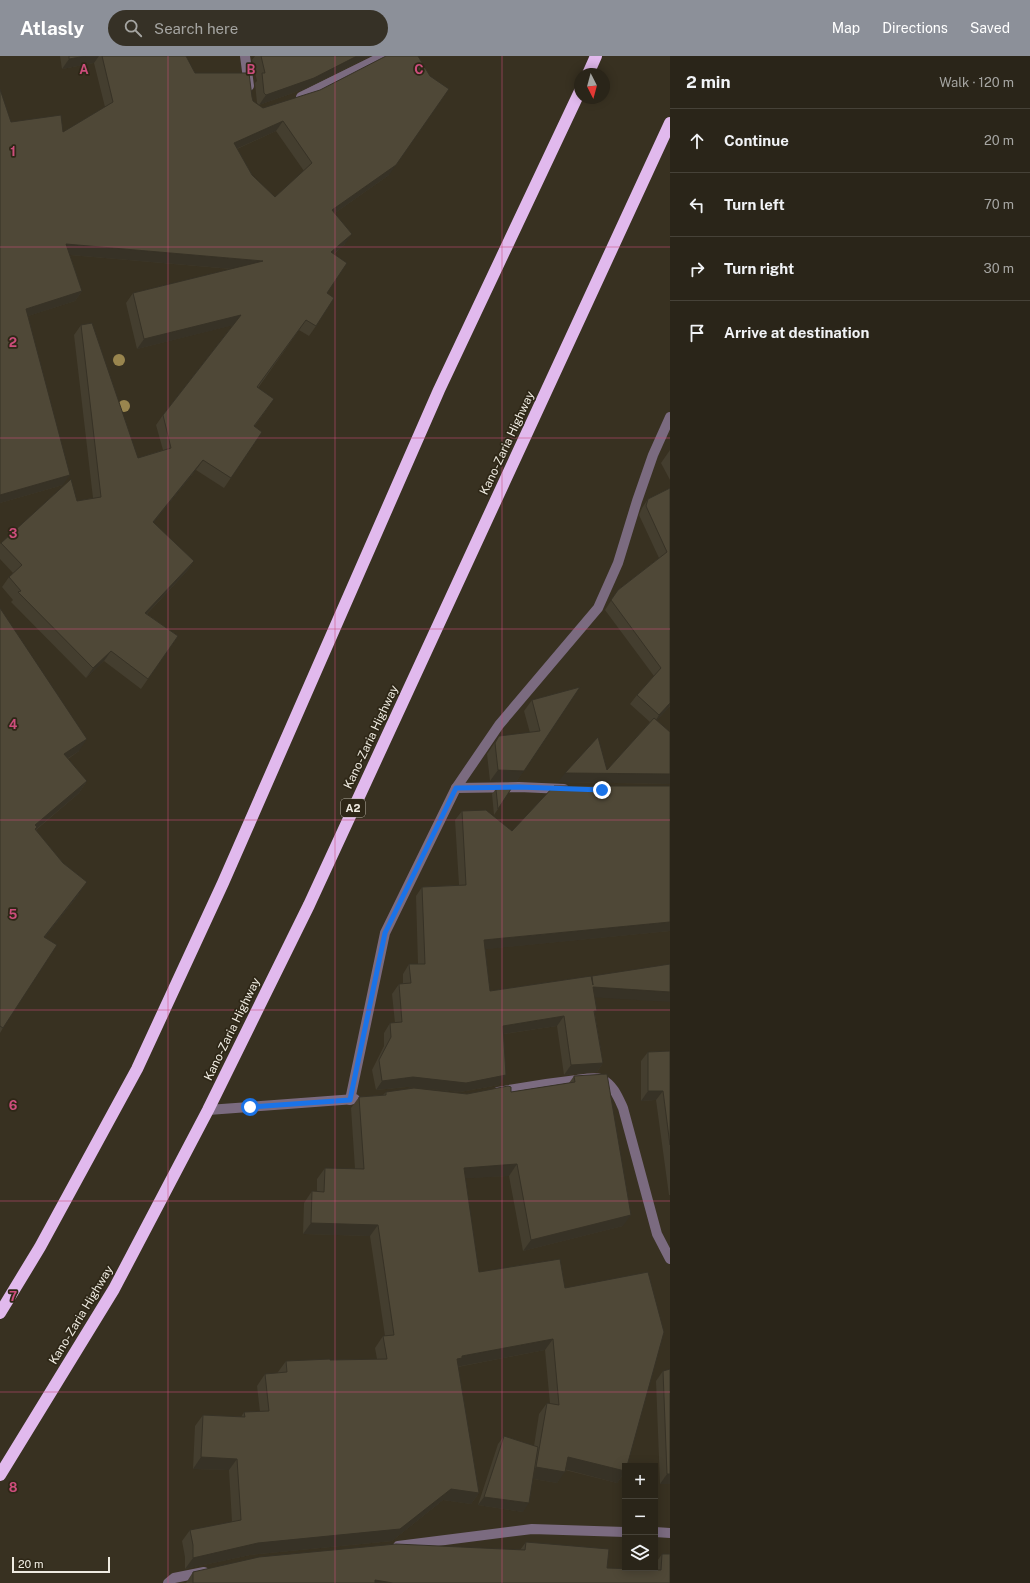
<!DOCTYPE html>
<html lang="en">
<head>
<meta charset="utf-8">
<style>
  :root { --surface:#2a2519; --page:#363126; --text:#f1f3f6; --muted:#a5a5a2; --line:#464238; --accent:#8c9099 }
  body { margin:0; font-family:"Public Sans",sans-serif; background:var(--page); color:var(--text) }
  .controls { position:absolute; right:12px; bottom:12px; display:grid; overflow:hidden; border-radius:0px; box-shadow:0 2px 10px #0003 }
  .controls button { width:36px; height:36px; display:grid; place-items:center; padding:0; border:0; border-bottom:1px solid var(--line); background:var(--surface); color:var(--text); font:20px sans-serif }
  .compass { position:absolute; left:574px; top:12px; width:36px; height:36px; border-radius:50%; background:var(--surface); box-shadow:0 2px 10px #0003; rotate:174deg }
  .scale { position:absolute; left:12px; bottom:10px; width:98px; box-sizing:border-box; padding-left:4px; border:2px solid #efebe1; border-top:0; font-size:11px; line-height:14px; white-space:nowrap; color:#efebe1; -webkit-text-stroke:3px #2e2717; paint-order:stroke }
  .stop { position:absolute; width:12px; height:12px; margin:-9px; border:3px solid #1a73e8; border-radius:50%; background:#fff }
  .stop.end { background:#1a73e8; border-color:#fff; box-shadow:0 1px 4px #0008 }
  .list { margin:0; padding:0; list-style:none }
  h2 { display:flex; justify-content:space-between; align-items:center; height:52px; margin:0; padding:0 16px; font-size:17px }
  h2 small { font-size:13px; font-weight:400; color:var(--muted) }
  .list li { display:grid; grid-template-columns:26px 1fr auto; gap:12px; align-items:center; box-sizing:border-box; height:64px; padding:0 16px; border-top:1px solid var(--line) }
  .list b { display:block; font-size:15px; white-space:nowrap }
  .list em { font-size:13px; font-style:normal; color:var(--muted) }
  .icon { flex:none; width:22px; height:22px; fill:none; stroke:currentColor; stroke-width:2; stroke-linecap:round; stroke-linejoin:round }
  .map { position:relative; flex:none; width:670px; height:1527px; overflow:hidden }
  header { display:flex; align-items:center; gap:24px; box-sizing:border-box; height:56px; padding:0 20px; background:var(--accent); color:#fff }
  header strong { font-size:19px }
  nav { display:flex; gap:22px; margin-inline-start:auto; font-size:14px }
  .search { width:280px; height:36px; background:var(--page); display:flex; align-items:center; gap:10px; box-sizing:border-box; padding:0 14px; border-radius:22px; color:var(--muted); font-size:15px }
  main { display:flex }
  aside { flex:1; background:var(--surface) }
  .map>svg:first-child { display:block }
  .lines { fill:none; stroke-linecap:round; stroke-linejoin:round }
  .minor { stroke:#7b6b80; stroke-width:10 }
  .highway { stroke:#e1b9ed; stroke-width:12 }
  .tree { fill:#99854e }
  .wall { fill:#443e2f; fill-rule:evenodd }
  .shaded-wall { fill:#373226 }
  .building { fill:#4f4837; stroke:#373226; fill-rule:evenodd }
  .route { stroke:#1a73e8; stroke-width:5 }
  .grid { fill:none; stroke:#cd4d7c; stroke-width:1; stroke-opacity:0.55 }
  .labels { text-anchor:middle; stroke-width:3.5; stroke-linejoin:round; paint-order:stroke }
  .shield { fill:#2e2717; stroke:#b5b0a4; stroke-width:1 }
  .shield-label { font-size:11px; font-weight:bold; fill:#efebe1 }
  .street-label { font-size:12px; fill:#efebe1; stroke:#2e2717 }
  .grid-label { font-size:13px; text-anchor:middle; font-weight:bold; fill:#cd4d7c; stroke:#2e2717; stroke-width:3.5; stroke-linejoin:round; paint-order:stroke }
</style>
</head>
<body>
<header>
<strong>Atlasly</strong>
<div class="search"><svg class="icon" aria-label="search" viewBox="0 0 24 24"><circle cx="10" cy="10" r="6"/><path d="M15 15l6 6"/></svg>Search here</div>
<nav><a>Map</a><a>Directions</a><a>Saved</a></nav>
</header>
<main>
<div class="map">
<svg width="670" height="1527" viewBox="0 0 670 1527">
  <rect width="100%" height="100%" fill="#383121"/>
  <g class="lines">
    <g class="minor">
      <path d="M 245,0 L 249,30"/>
      <path d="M 301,41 L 384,0"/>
      <path d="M 456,732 L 519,731 L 564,733"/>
      <path d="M 498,1036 C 524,1031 550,1027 577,1024 C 584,1023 594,1021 601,1023 C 613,1028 618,1041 623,1052 L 657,1178 L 670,1203"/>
      <path d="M 350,1044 L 385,877 L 456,732 L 499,669 L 598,552 L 618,507 L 637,445 L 653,399 L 670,361"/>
      <path d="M 208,1054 L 355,1043"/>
      <path d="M 655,1476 L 670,1477"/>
      <path d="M 398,1490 L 532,1473 L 625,1476"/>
      <path d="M 168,1527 L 174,1522 L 204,1516"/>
    </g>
    <g class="highway">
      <path d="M 588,18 L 596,0"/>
      <path d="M 0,1257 L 40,1191 L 137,1013 L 223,827 L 439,334 L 580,35"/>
      <path d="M 0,1419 L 114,1233 L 208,1054 L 309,849 L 670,67"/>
    </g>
  </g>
  <g class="tree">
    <circle cx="119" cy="304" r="6"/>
    <circle cx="124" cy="350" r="6"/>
  </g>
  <g class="wall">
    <path d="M 60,0 L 186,0 L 195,17 L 252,41 L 253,45 L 263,52 L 389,119 L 335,157 L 345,188 L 334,198 L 327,237 L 316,270 L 309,280 L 299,274 L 258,332 L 267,353 L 254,371 L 262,376 L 224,432 L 196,414 L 153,467 L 194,505 L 187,515 L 147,558 L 178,580 L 141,633 L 104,605 L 86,622 L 11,546 L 13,544 L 2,531 L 9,521 L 13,517 L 0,503 L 0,488 L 1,487 L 77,445 L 93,442 L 74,279 L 81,269 L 138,402 L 163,394 L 156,369 L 163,359 L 233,269 L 137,293 L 126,247 L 133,237 L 231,213 L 70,199 L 82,235 L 75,245 L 28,260 L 63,429 L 0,447 L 0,33 L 11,66 L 63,76 L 105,51 L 94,7 L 62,13 ZM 276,75 L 304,115 L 275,141 L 252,119 L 237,93 Z"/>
    <path d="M 255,0 L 370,0 L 307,32 L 259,49 L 257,47 L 255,27 L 257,25 L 252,4 Z"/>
    <path d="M 670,394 L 670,424 L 661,407 Z"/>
    <path d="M 670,432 L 670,650 L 657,664 L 670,728 L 558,726 L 607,714 L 650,666 L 630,648 L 637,639 L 654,620 L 605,554 L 618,534 L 659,502 L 639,459 L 642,452 L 648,443 Z"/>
    <path d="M 0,552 L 79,695 L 68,703 L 87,725 L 79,737 L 36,774 L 79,838 L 45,881 L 3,972 L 0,977 Z"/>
    <path d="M 580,631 L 516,726 L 490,725 L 487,698 L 499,680 L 530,677 L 524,655 L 532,644 Z"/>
    <path d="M 670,730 L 670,875 L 485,893 L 490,935 L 591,921 L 592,920 L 595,941 L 595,958 L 603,1007 L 597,1016 L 564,1019 L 557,970 L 504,978 L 499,1029 L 460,1036 L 407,1031 L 376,1034 L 372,1014 L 384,990 L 384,977 L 390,967 L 395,967 L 392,938 L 399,928 L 403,928 L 403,918 L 409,908 L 418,908 L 416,840 L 422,831 L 459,829 L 455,764 L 462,755 L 512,775 Z"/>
    <path d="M 496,733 L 498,753 L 494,759 L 492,738 Z"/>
    <path d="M 670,995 L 670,1139 L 669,1139 L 656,1044 L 641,1045 L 641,1005 L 648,996 Z"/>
    <path d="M 574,1020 L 623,1170 L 523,1195 L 509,1120 L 465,1122 L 479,1216 L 565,1232 L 625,1410 L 625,1416 L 617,1427 L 565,1414 L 557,1427 L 533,1423 L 523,1456 L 478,1449 L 498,1388 L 504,1380 L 534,1390 L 539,1358 L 547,1347 L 550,1348 L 545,1294 L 458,1311 L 479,1437 L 471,1448 L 443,1444 L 392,1485 L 250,1499 L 185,1513 L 185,1501 L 182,1485 L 190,1474 L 232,1466 L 229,1414 L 193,1413 L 195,1370 L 203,1359 L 241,1361 L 244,1356 L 260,1356 L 257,1330 L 265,1318 L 278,1317 L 278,1316 L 286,1305 L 377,1303 L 375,1292 L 383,1280 L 385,1280 L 370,1180 L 303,1178 L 304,1147 L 312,1135 L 317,1135 L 317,1123 L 325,1112 L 355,1113 L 351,1052 L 359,1041 L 383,1039 L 386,1036 L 467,1038 L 511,1036 L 569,1027 Z"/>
    <path d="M 663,1315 L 670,1428 L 660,1428 L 656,1325 Z"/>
    <path d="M 526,1486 L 607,1512 L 655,1514 L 655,1508 L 662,1498 L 670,1527 L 186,1527 L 193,1516 L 520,1494 Z"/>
  </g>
  <g class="shaded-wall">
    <path d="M 86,0 L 99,0 L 94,7 L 62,13 L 69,3 Z"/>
    <path d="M 357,0 L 370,0 L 307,32 L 259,49 L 266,39 Z"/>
    <path d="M 283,65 L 276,75 L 227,97 L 234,87 Z"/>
    <path d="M 396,109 L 389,119 L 325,164 L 332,154 Z"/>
    <path d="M 352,178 L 345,188 L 324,206 L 331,196 Z"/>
    <path d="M 66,188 L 263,205 L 256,215 L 59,198 Z"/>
    <path d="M 82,235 L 75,245 L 19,263 L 26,253 Z"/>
    <path d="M 241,259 L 234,269 L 137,293 L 144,283 Z"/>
    <path d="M 203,404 L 196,414 L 146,476 L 153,466 Z"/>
    <path d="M 70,419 L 63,429 L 0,447 L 0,439 Z"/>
    <path d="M 194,505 L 187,515 L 138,567 L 145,557 Z"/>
    <path d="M 111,595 L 104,605 L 86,622 L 93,612 Z"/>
    <path d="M 670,647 L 670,650 L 653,669 L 659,659 Z"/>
    <path d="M 87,683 L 79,695 L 56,710 L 64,698 Z"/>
    <path d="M 498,714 L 524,715 L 516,726 L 490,725 Z"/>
    <path d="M 565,717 L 670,718 L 670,728 L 558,726 Z"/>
    <path d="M 87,725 L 79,737 L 34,775 L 35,769 Z"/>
    <path d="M 87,826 L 79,838 L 36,893 L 44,881 Z"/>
    <path d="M 670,866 L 670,875 L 478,894 L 484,884 Z"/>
    <path d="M 593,931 L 670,936 L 670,946 L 586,941 Z"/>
    <path d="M 564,960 L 557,970 L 496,979 L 503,970 Z"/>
    <path d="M 603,1007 L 597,1016 L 564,1019 L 571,1009 Z"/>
    <path d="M 506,1019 L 499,1029 L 460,1036 L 407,1031 L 376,1034 L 382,1025 L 413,1021 Z"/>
    <path d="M 648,1035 L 663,1035 L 656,1044 L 641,1045 Z"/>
    <path d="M 517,1108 L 509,1120 L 456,1123 L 464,1112 Z"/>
    <path d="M 631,1159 L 623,1170 L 523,1195 L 531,1184 Z"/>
    <path d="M 311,1167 L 378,1169 L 370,1180 L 303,1178 Z"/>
    <path d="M 553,1283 L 545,1294 L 456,1311 L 457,1303 L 462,1300 Z"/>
    <path d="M 201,1401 L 237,1403 L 229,1414 L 193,1413 Z"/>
    <path d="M 568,1401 L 625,1415 L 625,1416 L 617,1427 L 560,1412 Z"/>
    <path d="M 536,1411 L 565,1416 L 557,1427 L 528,1422 Z"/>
    <path d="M 667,1418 L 670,1418 L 670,1428 L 660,1428 Z"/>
    <path d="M 451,1433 L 479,1437 L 471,1448 L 443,1444 L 392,1485 L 250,1499 L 185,1513 L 193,1502 Z"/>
    <path d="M 484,1441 L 529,1447 L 523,1456 L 478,1449 Z"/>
    <path d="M 375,1524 L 393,1527 L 373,1527 Z"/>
  </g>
  <g class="building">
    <path d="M 69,0 L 86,0 L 69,3 Z"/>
    <path d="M 102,0 L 186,0 L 195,17 L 249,17 L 252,41 L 253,45 L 263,52 L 320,34 L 386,0 L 418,0 L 430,20 L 449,33 L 396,109 L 332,154 L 352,178 L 331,196 L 347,207 L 327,237 L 334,242 L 316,270 L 306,264 L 257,331 L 274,343 L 254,370 L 262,376 L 231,422 L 203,404 L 153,466 L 194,505 L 145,557 L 178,580 L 148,623 L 111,595 L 93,612 L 18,536 L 21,535 L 9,521 L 22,509 L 1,487 L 71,423 L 77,445 L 101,441 L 81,269 L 92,267 L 138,402 L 171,392 L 163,359 L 241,259 L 144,283 L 133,237 L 263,205 L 66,188 L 82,235 L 26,253 L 70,419 L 0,439 L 0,33 L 11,66 L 61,59 L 63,76 L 113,46 ZM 283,65 L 312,107 L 275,141 L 252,119 L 234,87 Z"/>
    <path d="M 261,0 L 357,0 L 314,22 L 266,39 L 264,37 L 262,17 L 265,17 Z"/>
    <path d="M 670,432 L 670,647 L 659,659 L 637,639 L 661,612 L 611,544 L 618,534 L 667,496 L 646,450 L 648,443 Z"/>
    <path d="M 0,552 L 87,683 L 64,698 L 87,725 L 35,769 L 37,771 L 35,773 L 63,807 L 87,826 L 44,881 L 57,889 L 3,972 L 0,970 Z"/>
    <path d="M 580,631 L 524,715 L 498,714 L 495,687 L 499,680 L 540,675 L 532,644 Z"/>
    <path d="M 654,662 L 670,676 L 670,718 L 565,717 L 598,681 L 607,714 Z"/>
    <path d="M 554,730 L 670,730 L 670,866 L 484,884 L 490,935 L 591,920 L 593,929 L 592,920 L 670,908 L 670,936 L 593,931 L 597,955 L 594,955 L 603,1007 L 571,1009 L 564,960 L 503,970 L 506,1019 L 466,1027 L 413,1021 L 382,1025 L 379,1004 L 391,981 L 390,967 L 402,966 L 399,928 L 411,927 L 409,908 L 425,908 L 422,831 L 466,829 L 462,755 L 486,754 L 512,775 Z"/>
    <path d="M 496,733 L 511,733 L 498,753 Z"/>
    <path d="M 670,995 L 670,1089 L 663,1035 L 648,1035 L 648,996 Z"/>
    <path d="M 607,1018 L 631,1159 L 531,1184 L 517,1108 L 464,1112 L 479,1216 L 560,1203 L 565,1232 L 648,1216 L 664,1276 L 627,1410 L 625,1410 L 625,1415 L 568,1401 L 565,1416 L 536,1411 L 547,1347 L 559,1349 L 553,1283 L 462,1300 L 462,1302 L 457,1303 L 479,1437 L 451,1433 L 400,1473 L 258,1487 L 193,1502 L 193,1489 L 190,1474 L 241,1464 L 237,1403 L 201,1401 L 203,1359 L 245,1361 L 244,1356 L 269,1355 L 265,1318 L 287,1316 L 286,1305 L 330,1303 L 330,1304 L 387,1303 L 383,1280 L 394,1279 L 378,1169 L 311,1167 L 312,1135 L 324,1136 L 325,1112 L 364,1113 L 359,1041 L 386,1039 L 386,1036 L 414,1032 L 467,1038 L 508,1030 L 511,1031 L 511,1036 L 575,1026 L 574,1020 Z"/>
    <path d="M 670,1313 L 670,1418 L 667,1418 L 663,1315 Z"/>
    <path d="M 504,1380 L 538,1391 L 529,1447 L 484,1441 Z"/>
    <path d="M 526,1486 L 609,1493 L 607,1512 L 661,1514 L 662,1498 L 670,1498 L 670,1527 L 393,1527 L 375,1524 L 375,1527 L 193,1527 L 193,1516 L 259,1501 L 396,1488 L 525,1494 Z"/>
  </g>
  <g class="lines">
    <path class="route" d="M 250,1051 L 350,1044 L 385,877 L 456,732 L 519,731 L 602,734"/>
  </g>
  <path class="grid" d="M 168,0 L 168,1527M 335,0 L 335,1527M 502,0 L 502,1527M 0,191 L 670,191M 0,382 L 670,382M 0,573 L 670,573M 0,764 L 670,764M 0,954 L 670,954M 0,1145 L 670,1145M 0,1336 L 670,1336"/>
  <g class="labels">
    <rect class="shield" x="341" y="743" width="24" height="18" rx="3"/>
    <g class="shield-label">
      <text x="353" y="756">A2</text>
    </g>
    <g class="street-label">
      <text transform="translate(507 387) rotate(-65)" y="4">Kano-Zaria Highway</text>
      <text transform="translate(371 681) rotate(-65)" y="4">Kano-Zaria Highway</text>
      <text transform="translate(232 973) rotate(-64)" y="4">Kano-Zaria Highway</text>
      <text transform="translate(81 1259) rotate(-59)" y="4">Kano-Zaria Highway</text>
    </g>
  </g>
  <g class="grid-label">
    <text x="84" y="18">A</text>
    <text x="251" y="18">B</text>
    <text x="419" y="18">C</text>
    <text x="13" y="100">1</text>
    <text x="13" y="291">2</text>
    <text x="13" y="482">3</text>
    <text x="13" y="673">4</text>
    <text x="13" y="863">5</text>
    <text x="13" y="1054">6</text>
    <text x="13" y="1245">7</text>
    <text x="13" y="1436">8</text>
  </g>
</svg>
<div class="controls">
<button>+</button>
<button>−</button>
<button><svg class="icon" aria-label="layers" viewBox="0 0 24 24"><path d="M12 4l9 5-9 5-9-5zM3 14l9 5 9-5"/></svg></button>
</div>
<svg class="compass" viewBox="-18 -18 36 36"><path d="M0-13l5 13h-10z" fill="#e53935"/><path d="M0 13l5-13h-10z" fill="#a5a5a2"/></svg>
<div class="scale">20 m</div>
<div class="stop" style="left:250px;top:1051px"></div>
<div class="stop end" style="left:602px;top:734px"></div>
</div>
<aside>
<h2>2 min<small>Walk · 120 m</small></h2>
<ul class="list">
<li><svg class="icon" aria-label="ahead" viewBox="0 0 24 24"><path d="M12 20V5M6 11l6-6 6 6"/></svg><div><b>Continue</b></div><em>20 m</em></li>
<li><svg class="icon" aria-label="left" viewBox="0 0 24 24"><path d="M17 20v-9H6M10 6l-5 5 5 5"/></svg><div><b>Turn left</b></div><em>70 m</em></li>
<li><svg class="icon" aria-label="right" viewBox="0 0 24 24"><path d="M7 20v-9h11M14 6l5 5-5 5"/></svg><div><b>Turn right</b></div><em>30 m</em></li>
<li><svg class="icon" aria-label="arrive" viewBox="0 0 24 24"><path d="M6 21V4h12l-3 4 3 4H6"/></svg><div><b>Arrive at destination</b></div></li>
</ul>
</aside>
</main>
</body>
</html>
